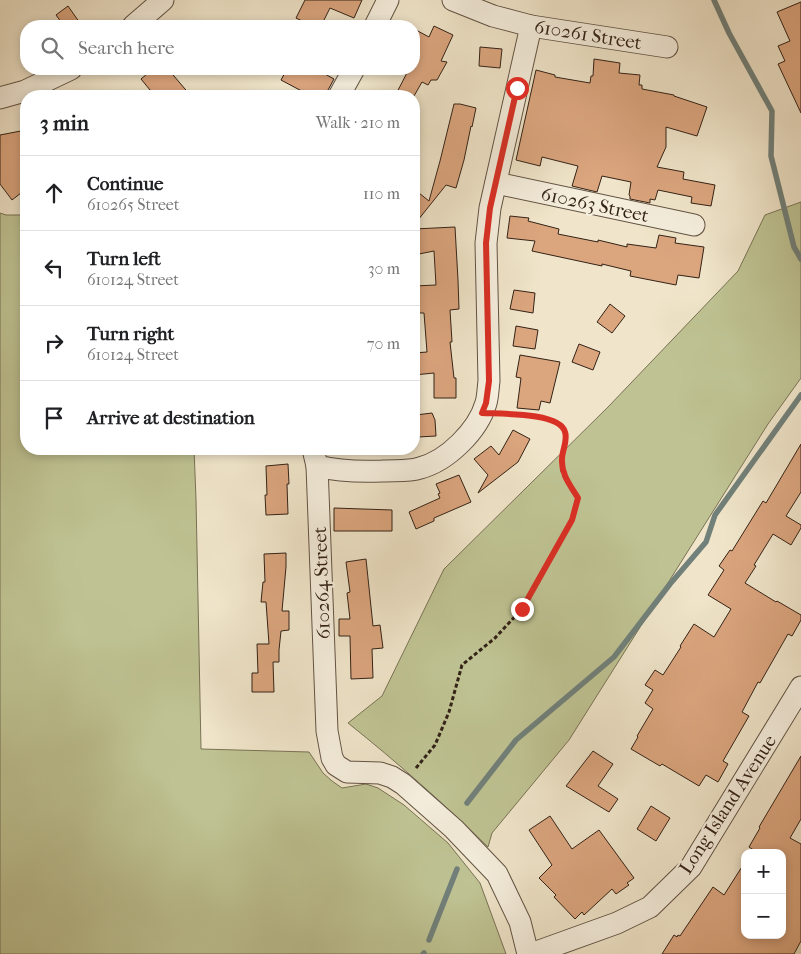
<!DOCTYPE html>
<html lang="en">
<head>
<meta charset="utf-8">
<style>
  :root { --surface:#fff; --page:#f6f6f6; --text:#202124; --muted:#757577; --line:#e0e0e0 }
  body { margin:0; font-family:"IM FELL French Canon",serif; background:var(--page); color:var(--text) }
  .controls { position:absolute; right:15px; bottom:15px; display:grid; overflow:hidden; border-radius:10px; box-shadow:0 2px 8px #0003 }
  .controls button { width:45px; height:45px; display:grid; place-items:center; padding:0; border:0; border-bottom:1px solid var(--line); background:var(--surface); color:var(--text); font:25px sans-serif }
  .stop { position:absolute; width:15px; height:15px; margin:-11px; border:4px solid #d93025; border-radius:50%; background:#fff }
  .stop.end { background:#d93025; border-color:#fff; box-shadow:0 1px 5px #0008 }
  .list { margin:0; padding:0; list-style:none }
  h2 { display:flex; justify-content:space-between; align-items:center; height:65px; margin:0; padding:0 20px; font-size:21px }
  h2 small { font-size:16px; font-weight:400; color:var(--muted) }
  .list li { display:grid; grid-template-columns:32px 1fr auto; gap:15px; align-items:center; box-sizing:border-box; height:75px; padding:0 20px; border-top:1px solid var(--line) }
  .list b { display:block; font-size:19px; white-space:nowrap }
  .list p { margin:0; font-size:16px; white-space:nowrap; color:var(--muted) }
  .list em { font-size:16px; font-style:normal; color:var(--muted) }
  .icon { flex:none; width:28px; height:28px; fill:none; stroke:currentColor; stroke-width:2; stroke-linecap:round; stroke-linejoin:round }
  .map { position:relative; flex:none; width:801px; height:954px; overflow:hidden }
  .search { position:absolute; background:var(--surface); box-shadow:0 2px 8px #0003; left:20px; top:20px; width:400px; height:55px; display:flex; align-items:center; gap:12px; box-sizing:border-box; padding:0 18px; border-radius:20px; color:var(--muted); font-size:19px }
  .panel { position:absolute; background:var(--surface); box-shadow:0 2px 8px #0003; left:20px; top:90px; width:400px; height:365px; border-radius:20px }
  .map>svg:first-child { display:block }
  .green { fill:#bfc393; stroke:#797255 }
  .lines { fill:none; stroke-linecap:round; stroke-linejoin:round }
  .stream { stroke:#71807a; stroke-width:5.5 }
  .building { fill:#dba57e; stroke:#332217 }
  .minor-casing { stroke:#625344; stroke-width:23 }
  .path { stroke:#332217; stroke-width:3; stroke-dasharray:4 2.5; stroke-linecap:butt }
  .minor { stroke:#f5eedd; stroke-width:21 }
  .route { stroke:#d93025; stroke-width:6 }
  .labels { text-anchor:middle; stroke-width:4.5; stroke-linejoin:round; paint-order:stroke }
  .street-label { font-size:19px; fill:#332217; stroke:#f5eedd }
</style>
</head>
<body>
<div class="map">
<svg width="801" height="954" viewBox="0 0 801 954">
  <rect width="100%" height="100%" fill="#f0e5ca"/>
  <filter id="stains"><feTurbulence type="fractalNoise" baseFrequency=".004" numOctaves="4"/><feColorMatrix values="0 0 0 0 .2 0 0 0 0 .09 0 0 0 0 .02 0 0 0 .5 -.17"/></filter>
  <radialGradient id="worn" r=".72"><stop offset=".6" stop-color="#630" stop-opacity="0"/><stop offset="1" stop-color="#630" stop-opacity=".3"/></radialGradient>
  <g class="green">
    <path d="M 801,202 L 801,378 L 768,424 L 569,740 L 492,833 L 488,847 C 443,803 397,762 348,723 L 382,696 L 444,569 L 608,407 L 738,271 L 765,215 Z"/>
    <path d="M 0,213 L 6,215 L 26,215 L 26,449 L 194,449 L 196,499 L 201,749 L 309,752 L 323,773 L 332,781 L 342,788 L 366,784 L 378,788 L 404,805 L 448,843 L 480,883 L 506,954 L 0,954 Z"/>
  </g>
  <g class="lines">
    <g class="stream">
      <path d="M 714,0 L 729,33 L 772,111 L 771,156 L 794,247 L 801,259"/>
      <path d="M 467,803 L 516,740 L 614,657 L 670,584 L 706,542 L 715,515 L 801,395"/>
      <path d="M 429,940 L 457,869"/>
      <path d="M 423,954 L 424,953"/>
    </g>
  </g>
  <g class="building">
    <path d="M 305,0 L 362,0 L 354,18 L 330,8 L 321,26 L 312,26 L 296,18 Z"/>
    <path d="M 801,2 L 801,113 L 778,64 L 785,61 L 778,46 L 790,41 L 777,12 Z"/>
    <path d="M 68,6 L 82,26 L 64,26 L 56,15 Z"/>
    <path d="M 434,26 L 453,35 L 441,61 L 447,62 L 437,80 L 431,80 L 428,85 L 422,82 L 414,96 L 395,96 L 409,69 L 414,69 L 414,29 L 429,37 Z"/>
    <path d="M 480,47 L 502,49 L 500,68 L 479,66 Z"/>
    <path d="M 594,59 L 620,63 L 619,73 L 640,75 L 639,85 L 642,85 L 642,89 L 674,95 L 674,96 L 707,107 L 697,136 L 666,127 L 666,147 L 657,167 L 684,172 L 683,179 L 715,185 L 711,206 L 691,203 L 692,197 L 658,190 L 655,200 L 650,199 L 650,203 L 630,199 L 630,196 L 629,195 L 631,182 L 602,176 L 597,192 L 572,186 L 578,166 L 542,157 L 540,166 L 516,160 L 536,70 L 555,75 L 555,77 L 590,83 L 591,76 L 593,76 Z"/>
    <path d="M 153,69 L 168,69 L 191,96 L 155,96 L 141,79 Z"/>
    <path d="M 287,69 L 316,69 L 334,79 L 328,90 L 327,96 L 311,96 L 281,80 Z"/>
    <path d="M 454,104 L 460,104 L 476,108 L 472,127 L 471,126 L 464,160 L 456,188 L 446,185 L 414,225 L 414,189 L 429,201 L 440,161 Z"/>
    <path d="M 26,130 L 26,189 L 12,200 L 0,184 L 0,135 Z"/>
    <path d="M 510,216 L 529,218 L 528,221 L 559,229 L 558,234 L 598,242 L 598,240 L 627,247 L 627,244 L 656,248 L 659,235 L 676,238 L 675,243 L 704,247 L 699,278 L 678,275 L 676,285 L 630,276 L 631,271 L 602,264 L 602,266 L 532,251 L 535,241 L 507,238 Z"/>
    <path d="M 455,227 L 458,280 L 459,309 L 450,310 L 452,342 L 450,342 L 454,378 L 456,378 L 456,398 L 434,398 L 434,373 L 414,375 L 414,353 L 427,352 L 424,313 L 414,313 L 414,286 L 436,285 L 434,251 L 414,255 L 414,229 Z"/>
    <path d="M 514,290 L 535,293 L 533,313 L 510,309 Z"/>
    <path d="M 610,304 L 625,316 L 612,333 L 597,322 Z"/>
    <path d="M 516,326 L 538,330 L 535,349 L 513,346 Z"/>
    <path d="M 579,344 L 600,352 L 593,370 L 572,362 Z"/>
    <path d="M 520,355 L 560,362 L 550,403 L 541,401 L 539,410 L 517,408 L 521,378 L 516,377 Z"/>
    <path d="M 432,413 L 435,420 L 436,436 L 418,437 L 416,415 Z"/>
    <path d="M 513,430 L 530,439 L 518,462 L 478,493 L 488,475 L 474,459 L 491,446 L 499,455 Z"/>
    <path d="M 801,444 L 801,492 L 786,516 L 801,525 L 801,528 L 791,545 L 773,534 L 754,565 L 756,566 L 745,583 L 776,602 L 777,601 L 801,615 L 801,620 L 792,636 L 788,634 L 760,683 L 758,682 L 742,712 L 749,716 L 723,761 L 728,764 L 718,782 L 706,775 L 699,786 L 662,764 L 660,766 L 631,749 L 638,737 L 637,736 L 653,709 L 645,703 L 653,690 L 645,685 L 655,670 L 663,675 L 681,647 L 680,646 L 694,624 L 714,637 L 731,609 L 708,595 L 724,570 L 719,566 L 730,550 L 732,551 L 763,501 L 766,503 Z"/>
    <path d="M 288,464 L 289,484 L 287,484 L 288,514 L 266,515 L 265,495 L 267,495 L 266,466 Z"/>
    <path d="M 459,475 L 471,502 L 434,518 L 434,521 L 416,529 L 409,512 L 440,498 L 438,494 L 440,493 L 436,484 Z"/>
    <path d="M 334,508 L 392,510 L 392,531 L 334,531 Z"/>
    <path d="M 286,553 L 286,567 L 282,611 L 289,611 L 289,630 L 281,631 L 279,650 L 279,662 L 273,662 L 274,692 L 252,692 L 252,673 L 258,673 L 257,644 L 269,644 L 266,602 L 261,602 L 263,582 L 265,582 L 264,554 Z"/>
    <path d="M 366,559 L 373,626 L 380,625 L 383,648 L 372,649 L 373,678 L 351,679 L 350,636 L 339,636 L 339,619 L 350,619 L 347,593 L 350,592 L 346,562 Z"/>
    <path d="M 593,751 L 613,764 L 598,786 L 618,799 L 609,812 L 566,786 Z"/>
    <path d="M 801,756 L 801,819 L 790,838 L 801,844 L 801,941 L 794,954 L 662,954 L 674,935 L 677,937 L 678,935 L 680,936 L 713,887 L 724,895 L 745,862 L 745,935 L 782,935 L 782,853 L 758,853 L 749,847 L 760,828 L 759,827 Z"/>
    <path d="M 651,806 L 670,818 L 656,841 L 637,829 Z"/>
    <path d="M 550,816 L 572,849 L 599,830 L 634,878 L 627,883 L 629,885 L 616,894 L 612,889 L 584,915 L 582,912 L 575,919 L 554,897 L 556,895 L 539,878 L 552,865 L 529,830 Z"/>
  </g>
  <g class="lines">
    <defs>
      <g id="minor">
        <path d="M 453,0 L 493,16 L 531,26 L 667,47"/>
        <path d="M 133,26 L 163,0"/>
        <path d="M 375,26 L 388,0"/>
        <path d="M 339,96 L 354,69"/>
        <path d="M 0,98 L 25,91 L 71,69"/>
        <path d="M 496,183 L 694,225"/>
        <path d="M 313,449 L 317,466 C 338,471 360,472 382,471 C 394,470 408,472 420,468 C 447,461 478,431 486,403 C 488,396 488,388 489,381 L 486,243 L 490,208 L 531,26"/>
        <path d="M 317,466 L 327,731 L 332,758 L 336,765 L 347,772 L 380,773 L 392,777 L 403,784 L 454,829 L 497,874 L 520,922 L 528,954"/>
        <path d="M 531,954 L 617,923 L 650,907 L 691,867 L 801,687"/>
      </g>
    </defs>
    <use href="#minor" class="minor-casing"/>
    <path class="path" d="M 416,768 L 435,745 L 449,712 L 462,665 L 495,638 L 522,609 L 572,520 L 578,498 C 573,491 564,479 562,471 C 560,460 565,451 565,441 C 566,436 565,430 562,426 C 551,415 517,415 502,414"/>
    <use href="#minor" class="minor"/>
  </g>
  <g class="lines">
    <path class="route" d="M 517,88 L 490,208 L 486,243 L 489,381 L 486,403 L 482,413 C 499,414 560,412 565,432 C 568,441 562,450 562,459 C 561,474 570,485 578,498 L 572,520 L 522,609"/>
  </g>
  <g class="labels">
    <g class="street-label">
      <text transform="translate(588 34) rotate(9)" y="7">610261 Street</text>
      <text transform="translate(595 204) rotate(12)" y="7">610263 Street</text>
      <text transform="translate(321 583) rotate(-92)" y="7">610264 Street</text>
      <text transform="translate(727 804) rotate(-57)" y="7">Long Island Avenue</text>
    </g>
  </g>
  <rect width="100%" height="100%" filter="url(#stains)"/>
  <rect width="100%" height="100%" fill="url(#worn)"/>
</svg>
<div class="controls">
<button>+</button>
<button>−</button>
</div>
<div class="stop" style="left:517px;top:88px"></div>
<div class="stop end" style="left:522px;top:609px"></div>
<div class="search"><svg class="icon" aria-label="search" viewBox="0 0 24 24"><circle cx="10" cy="10" r="6"/><path d="M15 15l6 6"/></svg>Search here</div>
<section class="panel">
<h2>3 min<small>Walk · 210 m</small></h2>
<ul class="list">
<li><svg class="icon" aria-label="ahead" viewBox="0 0 24 24"><path d="M12 20V5M6 11l6-6 6 6"/></svg><div><b>Continue</b><p>610265 Street</p></div><em>110 m</em></li>
<li><svg class="icon" aria-label="left" viewBox="0 0 24 24"><path d="M17 20v-9H6M10 6l-5 5 5 5"/></svg><div><b>Turn left</b><p>610124 Street</p></div><em>30 m</em></li>
<li><svg class="icon" aria-label="right" viewBox="0 0 24 24"><path d="M7 20v-9h11M14 6l5 5-5 5"/></svg><div><b>Turn right</b><p>610124 Street</p></div><em>70 m</em></li>
<li><svg class="icon" aria-label="arrive" viewBox="0 0 24 24"><path d="M6 21V4h12l-3 4 3 4H6"/></svg><div><b>Arrive at destination</b></div></li>
</ul>
</section>
</div>
</body>
</html>
